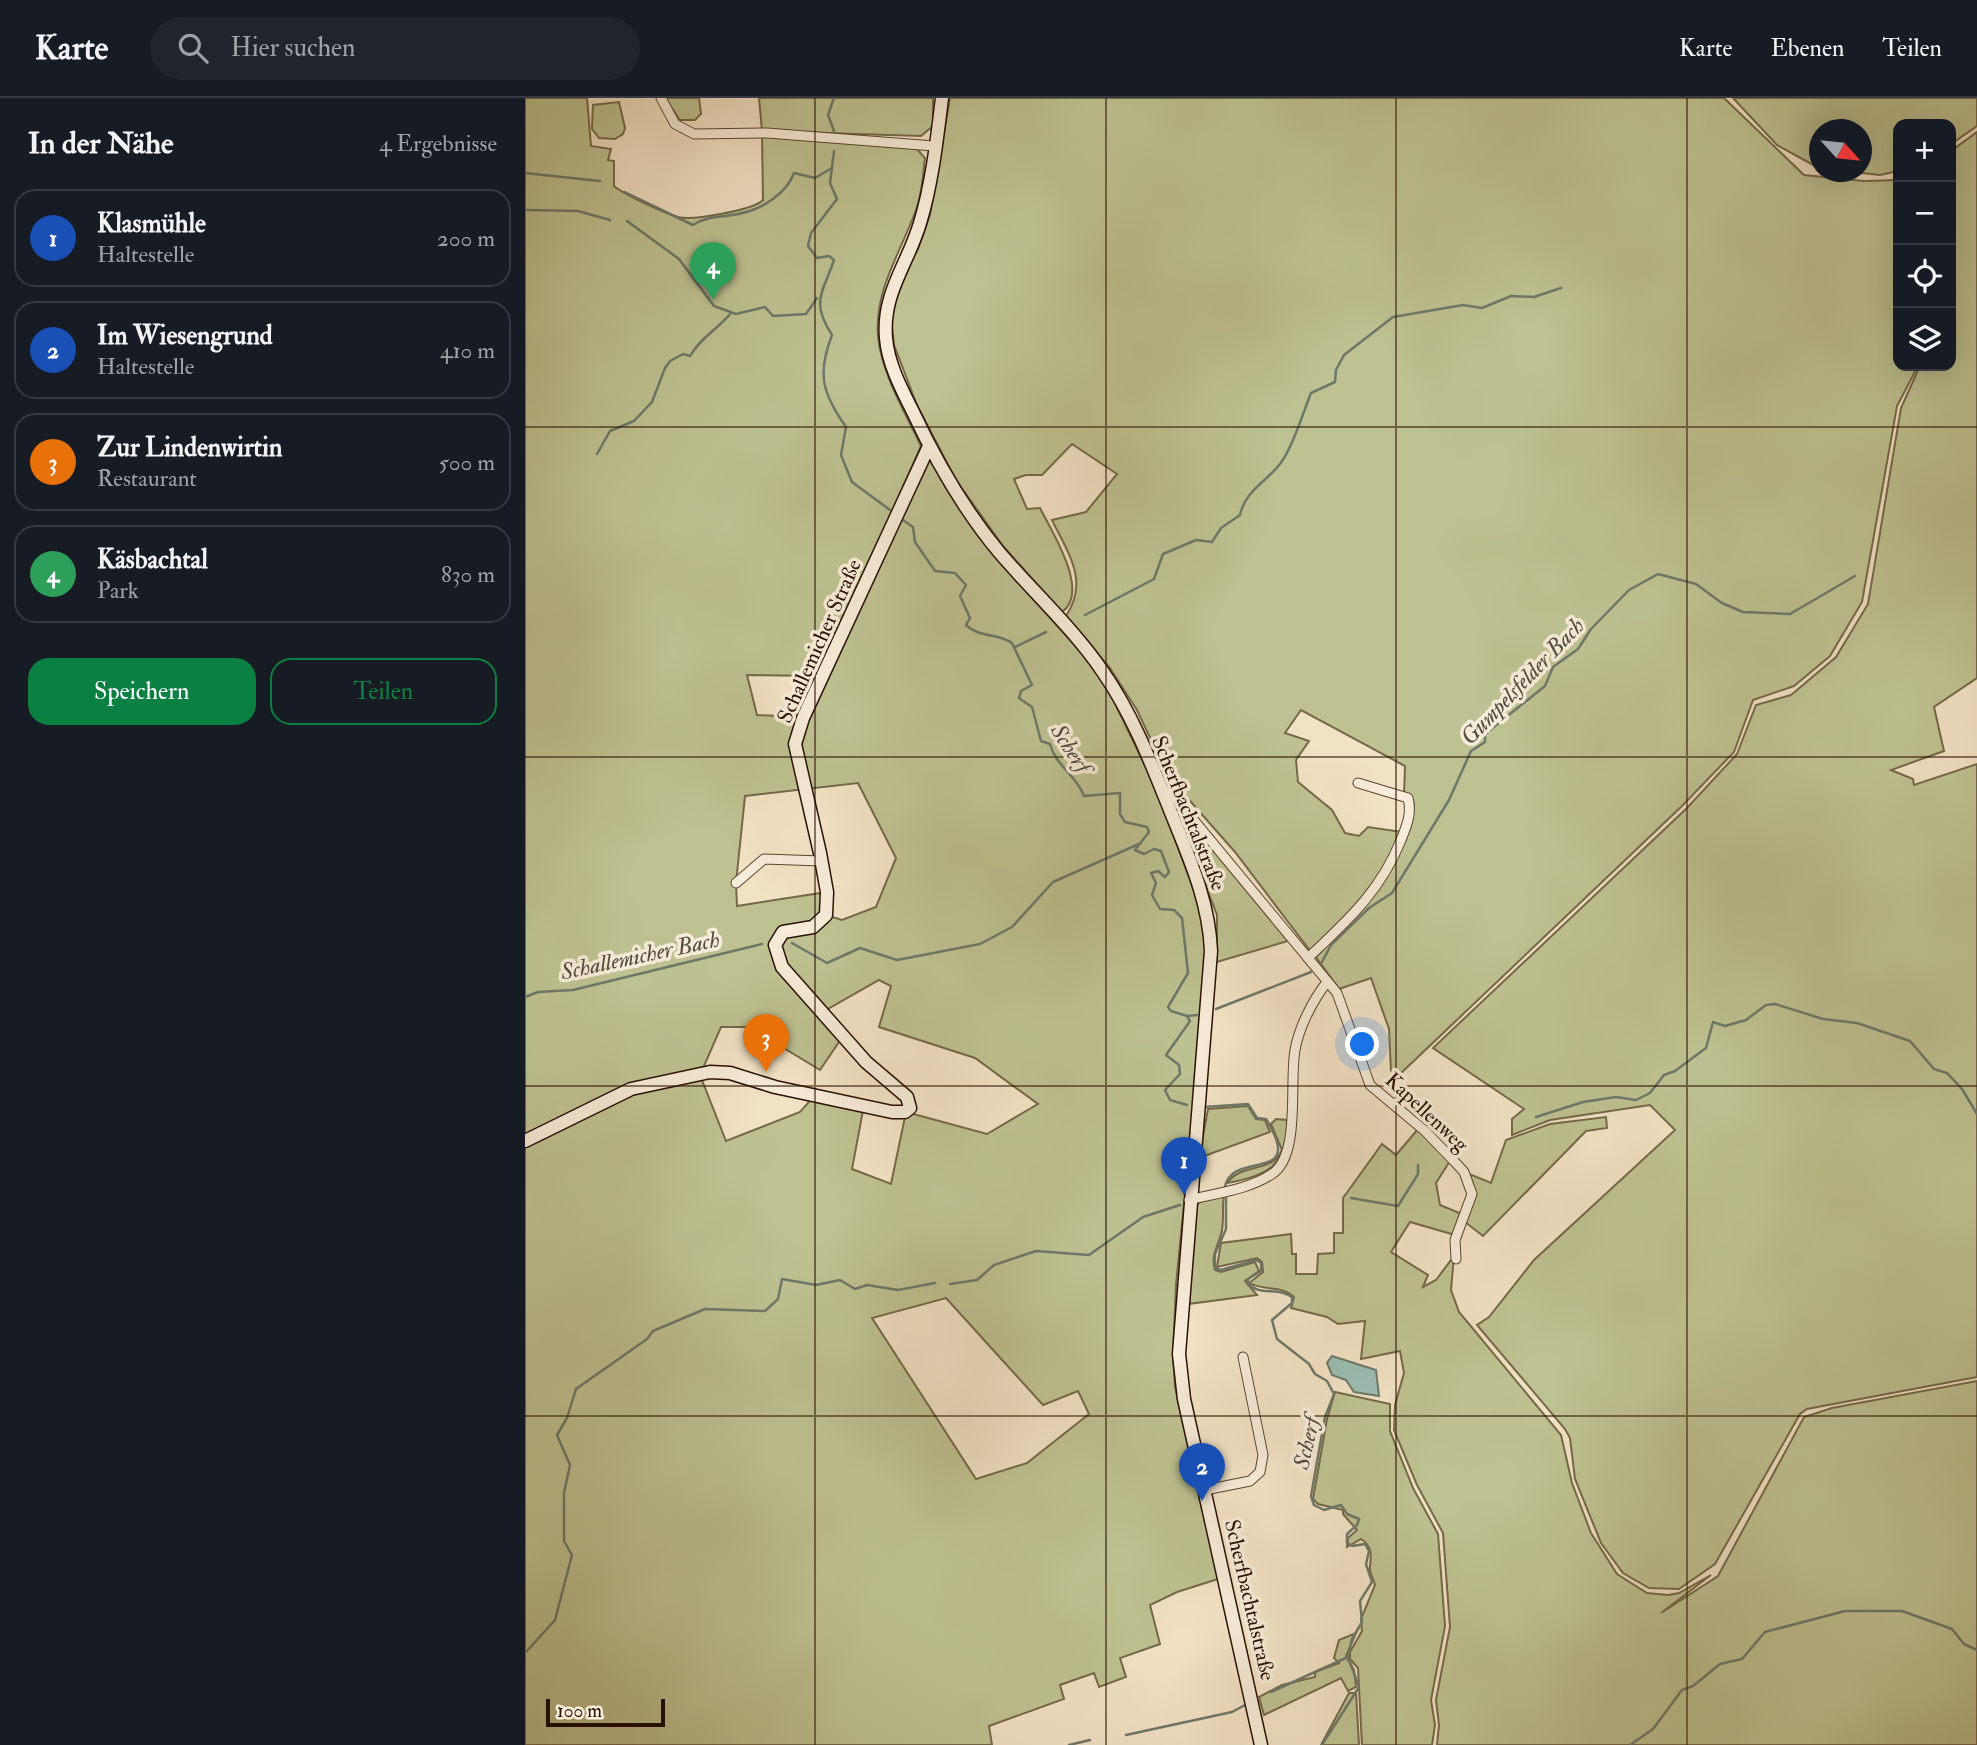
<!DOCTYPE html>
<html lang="de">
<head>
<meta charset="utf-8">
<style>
  :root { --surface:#171b24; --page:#20242c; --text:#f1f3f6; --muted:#9ea1a6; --line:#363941; --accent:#0b8043 }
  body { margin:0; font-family:"IM FELL Double Pica",serif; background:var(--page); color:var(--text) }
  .controls { position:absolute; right:21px; top:21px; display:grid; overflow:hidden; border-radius:14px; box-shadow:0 7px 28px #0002 }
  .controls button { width:63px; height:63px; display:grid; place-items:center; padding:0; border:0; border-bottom:2px solid var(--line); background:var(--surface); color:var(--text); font:35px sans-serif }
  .compass { position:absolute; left:1284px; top:21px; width:63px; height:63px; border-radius:50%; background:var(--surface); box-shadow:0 7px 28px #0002; rotate:117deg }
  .scale { position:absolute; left:21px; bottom:18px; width:119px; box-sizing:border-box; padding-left:7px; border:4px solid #291000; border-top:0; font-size:19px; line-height:24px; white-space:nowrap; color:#291000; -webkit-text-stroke:5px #f7ecd9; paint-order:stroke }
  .you { position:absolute; left:838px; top:947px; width:24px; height:24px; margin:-18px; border:5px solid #fff; border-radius:50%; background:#1a73e8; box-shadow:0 0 0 10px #1a73e833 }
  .badge { display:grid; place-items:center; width:46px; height:46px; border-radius:50%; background:var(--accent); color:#fff; font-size:23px; font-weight:700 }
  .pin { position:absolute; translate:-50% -58px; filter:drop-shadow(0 2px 4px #0008) }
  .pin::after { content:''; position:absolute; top:37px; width:24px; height:21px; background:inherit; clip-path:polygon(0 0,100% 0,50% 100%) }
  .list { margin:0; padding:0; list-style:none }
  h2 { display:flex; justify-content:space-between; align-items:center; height:91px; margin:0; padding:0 28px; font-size:30px }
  h2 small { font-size:23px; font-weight:400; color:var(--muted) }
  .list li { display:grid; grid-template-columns:46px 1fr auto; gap:21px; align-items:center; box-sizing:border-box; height:98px; margin:0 14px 14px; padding:0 14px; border:2px solid var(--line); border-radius:21px }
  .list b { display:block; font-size:26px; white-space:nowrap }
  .list p { margin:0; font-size:23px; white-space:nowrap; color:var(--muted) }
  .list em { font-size:23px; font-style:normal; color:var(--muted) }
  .actions { display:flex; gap:14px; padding:21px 28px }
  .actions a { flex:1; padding:16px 0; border:2px solid var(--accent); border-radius:21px; text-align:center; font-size:24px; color:var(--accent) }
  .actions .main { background:var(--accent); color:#fff }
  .icon { flex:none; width:38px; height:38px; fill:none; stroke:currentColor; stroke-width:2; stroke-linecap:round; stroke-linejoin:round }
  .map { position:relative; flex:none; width:1452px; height:1647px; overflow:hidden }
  header { display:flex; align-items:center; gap:42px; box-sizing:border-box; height:98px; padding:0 35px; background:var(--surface); border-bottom:2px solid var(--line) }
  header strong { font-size:33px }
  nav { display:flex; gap:38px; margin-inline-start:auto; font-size:24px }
  .search { width:490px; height:63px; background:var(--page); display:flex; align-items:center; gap:18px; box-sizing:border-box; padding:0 24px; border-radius:38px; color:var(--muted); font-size:26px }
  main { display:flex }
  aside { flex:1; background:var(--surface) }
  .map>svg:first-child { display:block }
  .green { fill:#bec292; stroke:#746949; stroke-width:2; fill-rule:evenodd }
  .water { fill:#9bbeb4; stroke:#6d786c; stroke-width:2 }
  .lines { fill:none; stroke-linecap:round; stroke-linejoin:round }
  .stream { stroke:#6d786c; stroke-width:2.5 }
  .street-casing { stroke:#5b4431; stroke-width:11 }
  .secondary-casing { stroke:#291000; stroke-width:15 }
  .street { stroke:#f7ecd9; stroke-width:9 }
  .secondary { stroke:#f7ecd9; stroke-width:12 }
  .grid { fill:none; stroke:#291000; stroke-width:2; stroke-opacity:0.55 }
  .labels { text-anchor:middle; stroke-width:7; stroke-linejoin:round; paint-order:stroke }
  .street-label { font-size:21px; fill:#291000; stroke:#f7ecd9 }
  .water-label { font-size:23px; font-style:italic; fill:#514d3f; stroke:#f7ecd9 }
</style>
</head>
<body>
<header>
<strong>Karte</strong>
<div class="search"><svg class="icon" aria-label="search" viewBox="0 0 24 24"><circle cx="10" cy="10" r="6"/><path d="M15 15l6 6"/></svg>Hier suchen</div>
<nav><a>Karte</a><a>Ebenen</a><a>Teilen</a></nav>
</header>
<main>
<aside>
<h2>In der Nähe<small>4 Ergebnisse</small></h2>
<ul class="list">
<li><span class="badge" style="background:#1a4fb4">1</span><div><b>Klasmühle</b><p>Haltestelle</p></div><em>200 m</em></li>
<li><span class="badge" style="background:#1a4fb4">2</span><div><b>Im Wiesengrund</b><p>Haltestelle</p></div><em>410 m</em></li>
<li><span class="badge" style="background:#e8710a">3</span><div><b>Zur Lindenwirtin</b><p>Restaurant</p></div><em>500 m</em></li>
<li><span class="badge" style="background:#2e9e5b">4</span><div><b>Käsbachtal</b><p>Park</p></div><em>830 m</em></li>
</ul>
<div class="actions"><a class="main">Speichern</a><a>Teilen</a></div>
</aside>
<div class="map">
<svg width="1452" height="1647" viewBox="0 0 1452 1647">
  <rect width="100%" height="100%" fill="#f2e2c5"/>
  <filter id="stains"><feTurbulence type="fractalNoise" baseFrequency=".00286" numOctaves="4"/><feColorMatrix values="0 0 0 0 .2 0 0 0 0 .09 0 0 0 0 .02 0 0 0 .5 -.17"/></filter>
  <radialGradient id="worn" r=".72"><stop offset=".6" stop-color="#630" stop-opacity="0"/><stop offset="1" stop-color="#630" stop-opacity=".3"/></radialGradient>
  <g class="green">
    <path d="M 0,0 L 62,0 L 66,48 L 86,51 L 83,62 L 89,63 L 89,88 C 100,97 139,115 153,119 C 167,123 228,112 238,102 L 237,37 L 391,50 L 400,60 C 398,77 397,96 391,112 C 376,154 349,192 353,239 C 357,277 380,314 396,348 L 359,432 L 401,364 L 405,361 L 490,481 L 562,561 L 583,591 L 633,695 L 679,820 L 681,879 L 651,1187 L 648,1257 L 650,1289 L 693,1481 L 652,1494 L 625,1507 L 635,1546 L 595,1560 L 601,1579 L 574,1589 L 569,1575 L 535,1587 L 539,1601 L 464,1628 L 467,1647 L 0,1647 ZM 222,577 L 298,578 L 278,619 L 232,617 ZM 333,685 L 371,760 L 351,809 L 317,822 L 301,817 L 302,794 L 212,808 L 211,785 L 220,698 ZM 354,882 L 366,888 L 354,929 L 450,960 L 513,1006 L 462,1036 L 381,1014 L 366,1086 L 327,1071 L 339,1007 L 290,997 L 275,1014 L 201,1043 L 175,977 L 196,929 L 224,929 L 295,972 L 318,938 L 296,915 ZM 421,1200 L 518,1307 L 553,1293 L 564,1316 L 502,1365 L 451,1381 L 347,1220 Z"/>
    <path d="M 140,0 L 174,0 L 176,16 L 170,22 L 155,22 Z"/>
    <path d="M 234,0 L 408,0 L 408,28 L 396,38 L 237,33 Z"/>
    <path d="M 425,0 L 1199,0 L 1279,77 L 1339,83 L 1373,82 L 1373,268 L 1393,268 L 1372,308 L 1337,504 L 1305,558 L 1269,588 L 1228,602 L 1209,654 L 1157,708 L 874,977 L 873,973 L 866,973 L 864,931 L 846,880 L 814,891 L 791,859 L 841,807 L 887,718 L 889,706 L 879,696 L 880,668 L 776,612 L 760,635 L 784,643 L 771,662 L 773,684 L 807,712 L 820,735 L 834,738 L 843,729 L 877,734 L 850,788 L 786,854 L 710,754 L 643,678 L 612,612 L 585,570 L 541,518 C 564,483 544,457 527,422 L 561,414 L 592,376 L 547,346 L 517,377 L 501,377 L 489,381 L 502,411 L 515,410 C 526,432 566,494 537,514 L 478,448 L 431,382 L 392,307 L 369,247 L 366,218 L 372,191 L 393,151 L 405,117 Z"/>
    <path d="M 1208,0 L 1452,0 L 1452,28 L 1426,46 L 1426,26 L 1373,26 L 1373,73 L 1355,77 L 1328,74 L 1336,74 L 1336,32 L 1294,32 L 1294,68 L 1290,68 L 1252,47 Z"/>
    <path d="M 94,4 L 100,30 L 98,36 L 90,41 L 74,40 L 67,31 L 68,7 Z"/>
    <path d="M 1452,34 L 1452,580 L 1409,609 L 1419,653 L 1366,672 L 1388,681 L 1389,687 L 1452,666 L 1452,1279 L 1282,1311 L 1275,1316 L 1190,1466 L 1154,1491 L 1124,1490 L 1098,1475 L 1076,1445 L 1050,1381 L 1045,1340 L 1040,1331 L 952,1227 L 964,1219 L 1009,1162 L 1150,1032 L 1125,1007 L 1025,1022 L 987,1037 L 987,1021 L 999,1011 L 908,950 L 1162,710 L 1212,656 L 1231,607 L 1266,597 L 1311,559 L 1343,506 L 1376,310 L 1395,268 L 1426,268 L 1426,53 Z"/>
    <path d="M 649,706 L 652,707 L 763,843 L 692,864 L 692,817 Z"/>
    <path d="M 723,1008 L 731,1021 L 740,1022 L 745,1034 L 674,1060 L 683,1011 Z"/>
    <path d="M 1081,1019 L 1082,1030 L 1061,1033 L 958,1138 L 940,1124 L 950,1096 L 942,1075 L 966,1085 L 981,1042 L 1025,1026 Z"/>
    <path d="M 751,1021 L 762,1022 C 763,1068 742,1078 702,1085 C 717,1064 747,1076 757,1052 L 746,1026 Z"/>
    <path d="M 893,1031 L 925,1063 L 911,1085 L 915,1107 L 937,1116 L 930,1137 L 885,1124 L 866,1154 L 903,1177 L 898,1189 L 911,1182 L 929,1158 L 926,1192 L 934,1214 L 1036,1337 L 1047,1385 L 1066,1435 L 1092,1476 L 1122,1495 L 1143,1497 L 1154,1495 L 1186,1477 L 1136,1515 L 1193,1478 L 1279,1319 L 1307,1310 L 1452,1283 L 1452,1647 L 912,1647 L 914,1627 L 911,1602 L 925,1529 L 918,1435 L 892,1387 L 869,1332 L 870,1307 L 879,1275 L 875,1253 L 836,1261 L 840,1223 L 813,1226 L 802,1219 L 766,1210 L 769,1199 C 757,1187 738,1193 724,1185 L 738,1174 L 737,1164 L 732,1160 L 692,1169 L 696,1145 L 766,1136 L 767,1156 L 771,1156 L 771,1176 L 792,1176 L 793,1156 L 809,1155 L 809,1135 L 818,1135 L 818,1100 L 857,1046 L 871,1057 Z"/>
    <path d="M 699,1097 C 697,1108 699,1121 697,1132 C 694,1148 685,1156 690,1172 L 696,1174 L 730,1164 L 734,1173 L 720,1183 L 732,1197 L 663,1206 L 669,1109 L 676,1103 Z"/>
    <path d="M 810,1294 L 865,1306 L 865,1333 L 888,1390 L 913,1436 L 920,1528 L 906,1602 L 910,1627 L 907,1647 L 837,1647 L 833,1570 L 825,1561 L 825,1554 L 837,1533 L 836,1521 L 850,1487 C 849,1481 844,1475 845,1469 C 846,1457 848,1449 836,1441 L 822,1449 L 823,1440 L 832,1432 L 818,1416 L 818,1412 L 793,1406 L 788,1401 L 802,1321 Z"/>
    <path d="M 831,1535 L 821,1558 L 829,1572 L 831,1589 L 823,1593 L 816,1580 L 739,1617 L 734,1599 L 757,1587 L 790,1579 L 790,1574 L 814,1565 L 809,1560 L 814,1542 Z"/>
    <path d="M 824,1595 L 831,1595 L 834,1647 L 796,1647 Z"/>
  </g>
  <path class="water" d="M 807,1258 L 851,1272 L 854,1298 L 829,1294 L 821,1282 L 807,1277 L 802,1265 Z"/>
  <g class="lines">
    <g class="stream">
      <path d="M 309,0 L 303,17 L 309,33"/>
      <path d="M 309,53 L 305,85 L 312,101 L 286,135 L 283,148 L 292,160 L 304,158 L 309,162 C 298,195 285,203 307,237 C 292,276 297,295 321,329 L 316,357 L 327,384 L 365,412"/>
      <path d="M 0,75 L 75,83"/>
      <path d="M 99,94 L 168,127 C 183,117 199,120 217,115 C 237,111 262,95 269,75 L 290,80 L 307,70"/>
      <path d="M 0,112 L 53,113 L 85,122"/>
      <path d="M 102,123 L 154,161 L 189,208 L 211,216 L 240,209 L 248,218 L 281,216 L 292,200"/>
      <path d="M 72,356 L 85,333 L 109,323 L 127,304 L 140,270 L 145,263 L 158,256 L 165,258 C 175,240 193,231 206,215"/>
      <path d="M 378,422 L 388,429 L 390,444 L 410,473 L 430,475 L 441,487 L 435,498 L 445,520 L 441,527 C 454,540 473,535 487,545 L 507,587 L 496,593 L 494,600 L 507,609 L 516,643 L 525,646 C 530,667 552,678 559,698 L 595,695 L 595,716 L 600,724 L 622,729 L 624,734 L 610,752 L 619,756 L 629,751 L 636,753 L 644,774 L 640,779 L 633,773 L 626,775 L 631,785 L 627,797 L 635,811 L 649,812 L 657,820 L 663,875 L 643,909 L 646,913 L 662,918 L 665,923 L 641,957 L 654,967 L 655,976 L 640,992 L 645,1002 L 662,1007"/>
      <path d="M 560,517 L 629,481 L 638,456 L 671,442 L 687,444 L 696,430 L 715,417 C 720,393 741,384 755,366 C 767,351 778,315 786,295 L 810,284 L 811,272 L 819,257 L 868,219 L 938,207 L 957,210 L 986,198 L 1009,199 L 1036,190"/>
      <path d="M 490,549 L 521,534"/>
      <path d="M 267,845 L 302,865 L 335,850 L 372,862 L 455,846 L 487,829 L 528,784 L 614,746"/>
      <path d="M 797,864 L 806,847 L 844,810 L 867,795 L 924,702 L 946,653 L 960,644 L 960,636 L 1020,588 L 1028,569 L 1053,551 L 1066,531 L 1104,492 L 1133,476 L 1171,486 L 1197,505 L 1218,514 L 1265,516 L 1330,478"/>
      <path d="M 0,899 L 13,894 L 48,892 L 237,846"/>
      <path d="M 691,911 L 786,874"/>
      <path d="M 662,918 L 672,917"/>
      <path d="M 679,1009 L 723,1006 L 732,1020 L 741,1021 C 782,1087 707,1051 700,1089"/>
      <path d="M 1011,1019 L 1058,1004 L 1091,999 L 1111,1002 L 1125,995 L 1139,977 L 1150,973 L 1181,950 L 1188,924 L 1200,928 L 1221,922 L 1241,907 L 1250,906 L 1298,921 L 1332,925 L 1385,943 L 1409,971 L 1422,975 L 1437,991 L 1452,1016"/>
      <path d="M 701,1097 L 701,1131 L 690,1156 L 690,1170 L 696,1172 L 731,1162 L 736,1165 L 736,1173 L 723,1181 L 723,1186 C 735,1198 753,1189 767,1199 L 767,1205 L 747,1222 L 752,1241 L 784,1266 L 790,1276 L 802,1283 L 809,1296 L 800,1319 L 786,1398 L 789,1407 L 799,1412 L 816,1407 L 822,1416 L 834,1421 L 832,1427 L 822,1436 L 822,1445 L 827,1448 L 840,1446 L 844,1453 L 841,1466 L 847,1484 L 835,1503 L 837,1524 L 827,1541 L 823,1559 L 834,1589 L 797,1647"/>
      <path d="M 826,1100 L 873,1108 L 893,1076 L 893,1067"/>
      <path d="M 425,1186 L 452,1182 L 469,1167 L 511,1153 L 564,1157 L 618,1119 L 655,1107"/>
      <path d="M 0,1555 L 30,1522 L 47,1457 L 39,1443 L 39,1395 L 45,1367 L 32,1337 L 42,1320 L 51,1291 L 122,1241 L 128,1233 L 180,1211 L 240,1213 L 253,1201 L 257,1181 L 291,1187 L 315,1182 L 330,1191 L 342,1187 L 373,1192 L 410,1185"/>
      <path d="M 746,1594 L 823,1559"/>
      <path d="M 601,1637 L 707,1614 L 720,1607"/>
      <path d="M 544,1647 L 565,1642"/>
      <path d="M 1105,1647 L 1128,1631 L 1157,1592 L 1168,1588 L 1195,1566 L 1217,1561 L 1240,1534 L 1320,1513 L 1377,1513 L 1427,1531 L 1439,1546 L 1452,1552"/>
    </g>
    <defs>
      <g id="street">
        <path d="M 136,0 L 150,26 L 169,36 L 242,35 L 409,48"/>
        <path d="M 637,691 L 653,703 L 812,895 L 845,987 L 900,1033 L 928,1062 L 939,1074 L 947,1096 L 930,1142 L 931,1161"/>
        <path d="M 211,785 L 239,761 L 296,763"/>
        <path d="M 783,860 C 823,822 855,794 876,742 C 882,727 887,715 883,700 L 833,685"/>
        <path d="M 664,1102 C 691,1095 723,1092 747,1076 C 776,1057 764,985 770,952 C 774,929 788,902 802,884"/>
        <path d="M 680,1392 L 725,1383 L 735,1374 L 738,1357 L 718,1259"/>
      </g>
      <g id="secondary">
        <path d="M 417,0 C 412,41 407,86 395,125 C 383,166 357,195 361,240 C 363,266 377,292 388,314 C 411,363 439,412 474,454 C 508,494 548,530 578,574 C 606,614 625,662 643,707 C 662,755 684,801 686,853 L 654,1256 L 659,1301 L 736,1647"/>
        <path d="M 0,1043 L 106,991 L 185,974 L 205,975 L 250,989 L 367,1014 L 380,1014 L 385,1010 L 382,999 L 341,964 L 257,869 L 250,847 L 258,834 L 288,829 L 301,817 L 302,794 L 295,755 L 270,646 L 278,620 L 404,348"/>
      </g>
    </defs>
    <use href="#street" class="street-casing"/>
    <use href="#secondary" class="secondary-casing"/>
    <use href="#street" class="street"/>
    <use href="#secondary" class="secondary"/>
  </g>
  <path class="grid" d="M 290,0 L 290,1647M 581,0 L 581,1647M 871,0 L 871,1647M 1162,0 L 1162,1647M 0,329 L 1452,329M 0,659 L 1452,659M 0,988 L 1452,988M 0,1318 L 1452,1318"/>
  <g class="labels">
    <g class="street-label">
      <text transform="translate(294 543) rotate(-66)" y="7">Schallemicher Straße</text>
      <text transform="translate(664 715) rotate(68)" y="7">Scherfbachtalstraße</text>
      <text transform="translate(902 1014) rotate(43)" y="7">Kapellenweg</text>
      <text transform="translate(725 1502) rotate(77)" y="7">Scherfbachtalstraße</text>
    </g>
    <g class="water-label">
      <text transform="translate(997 583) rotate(-46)" y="8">Gumpelsfelder Bach</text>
      <text transform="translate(546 650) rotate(57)" y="8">Scherf</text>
      <text transform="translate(115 857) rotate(-12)" y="8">Schallemicher Bach</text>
      <text transform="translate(781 1345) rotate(-77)" y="8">Scherf</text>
    </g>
  </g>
  <rect width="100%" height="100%" filter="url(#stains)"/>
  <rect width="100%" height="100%" fill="url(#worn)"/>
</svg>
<div class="controls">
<button>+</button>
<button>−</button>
<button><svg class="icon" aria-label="locate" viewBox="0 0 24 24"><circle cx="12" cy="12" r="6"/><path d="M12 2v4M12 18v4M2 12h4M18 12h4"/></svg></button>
<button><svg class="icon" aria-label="layers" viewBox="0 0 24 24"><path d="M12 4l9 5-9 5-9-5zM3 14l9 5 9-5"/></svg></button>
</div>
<svg class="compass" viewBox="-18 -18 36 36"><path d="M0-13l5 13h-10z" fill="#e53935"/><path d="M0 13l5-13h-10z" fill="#9ea1a6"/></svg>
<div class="scale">100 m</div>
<div class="you"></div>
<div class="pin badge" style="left:659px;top:1097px;background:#1a4fb4">1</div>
<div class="pin badge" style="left:677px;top:1403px;background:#1a4fb4">2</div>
<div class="pin badge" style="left:241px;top:974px;background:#e8710a">3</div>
<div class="pin badge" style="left:188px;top:202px;background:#2e9e5b">4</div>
</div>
</main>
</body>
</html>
